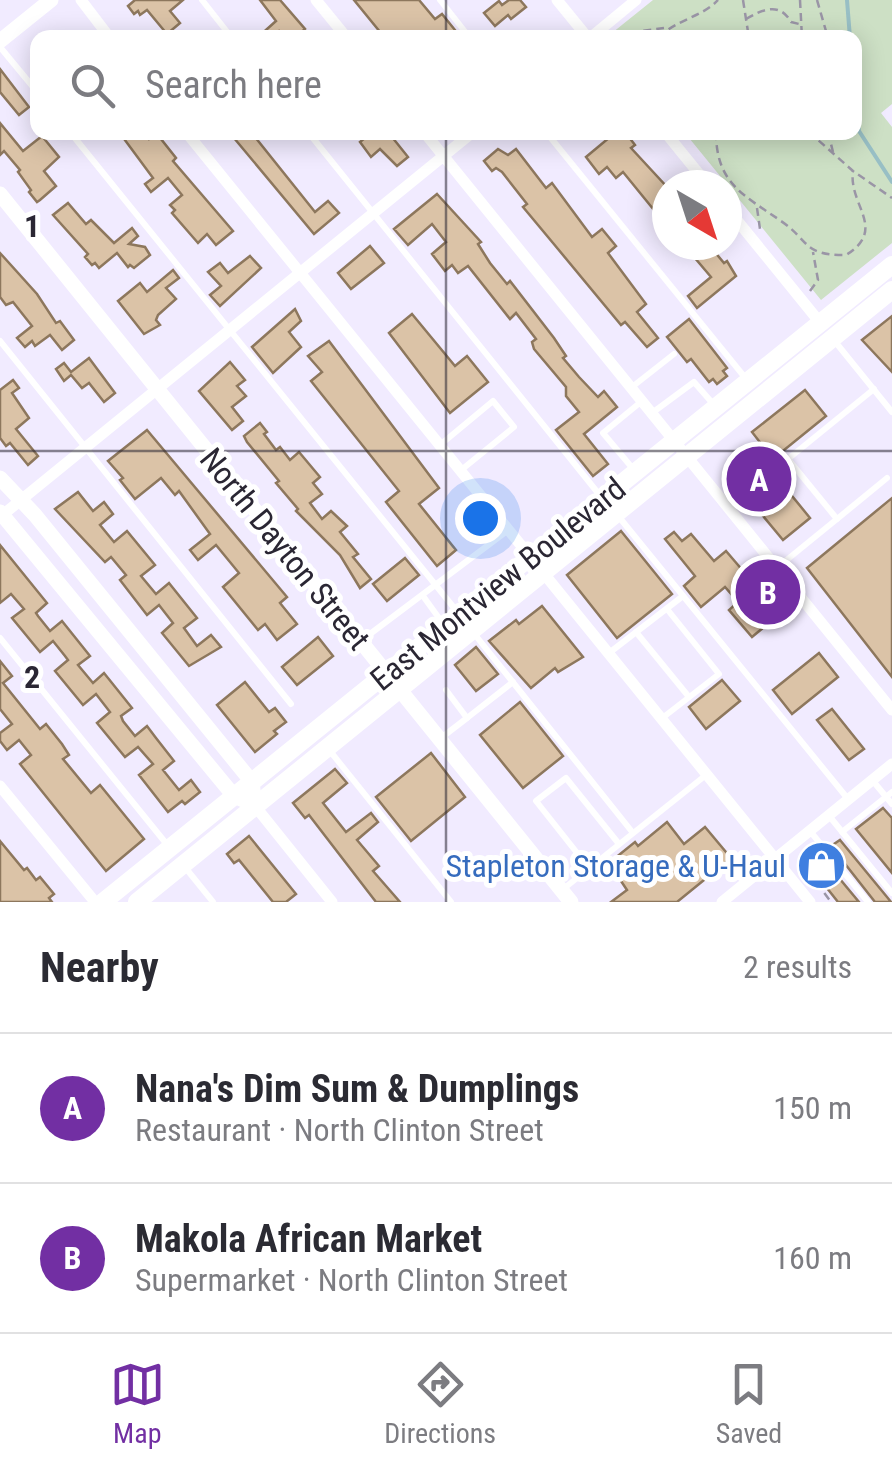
<!DOCTYPE html>
<html lang="en">
<head>
<meta charset="utf-8">
<style>
  :root { --surface:#fff; --page:#f7f7f7; --text:#2b2b33; --muted:#7c7c81; --line:#e1e1e2; --accent:#722fa3 }
  body { margin:0; font-family:"Roboto Condensed",sans-serif; background:var(--page); color:var(--text) }
  .compass { position:absolute; left:652px; top:170px; width:90px; height:90px; border-radius:50%; background:var(--surface); box-shadow:0 5px 25px #0003; rotate:141deg }
  .you { position:absolute; left:480px; top:518px; width:35px; height:35px; margin:-25px; border:8px solid #fff; border-radius:50%; background:#1a73e8; box-shadow:0 0 0 15px #1a73e833 }
  .badge { display:grid; place-items:center; width:65px; height:65px; border-radius:50%; background:var(--accent); color:#fff; font-size:32px; font-weight:700 }
  .pin { position:absolute; translate:-50% -50%; border:5px solid #fff; box-shadow:0 2px 10px #0006 }
  .list { margin:0; padding:0; list-style:none }
  h2 { display:flex; justify-content:space-between; align-items:center; height:130px; margin:0; padding:0 40px; font-size:42px }
  h2 small { font-size:32px; font-weight:400; color:var(--muted) }
  .list li { display:grid; grid-template-columns:65px 1fr auto; gap:30px; align-items:center; box-sizing:border-box; height:150px; padding:0 40px; border-top:2px solid var(--line) }
  .list b { display:block; font-size:38px; white-space:nowrap }
  .list p { margin:0; font-size:32px; white-space:nowrap; color:var(--muted) }
  .list em { font-size:32px; font-style:normal; color:var(--muted) }
  .icon { flex:none; width:55px; height:55px; fill:none; stroke:currentColor; stroke-width:2; stroke-linecap:round; stroke-linejoin:round }
  .map { position:relative; flex:none; width:892px; height:902px; overflow:hidden }
  .search { position:absolute; background:var(--surface); box-shadow:0 5px 25px #0003; left:30px; right:30px; top:30px; height:110px; display:flex; align-items:center; gap:25px; box-sizing:border-box; padding:0 35px; border-radius:20px; color:var(--muted); font-size:38px }
  .sheet { height:430px; background:var(--surface) }
  nav { display:flex; justify-content:space-around; align-items:center; box-sizing:border-box; height:140px; border-top:2px solid var(--line); background:var(--surface); font-size:28px; color:var(--muted) }
  nav a { display:grid; justify-items:center; gap:5px }
  nav .on { color:var(--accent) }
  .map>svg:first-child { display:block }
  .green { fill:#cde0c5 }
  .lines { fill:none; stroke-linecap:round; stroke-linejoin:round }
  .stream { stroke:#98bfc5; stroke-width:4 }
  .building { fill:#dbc3a7; stroke:#8d775d; stroke-width:2.5 }
  .path { stroke:#9a95a6; stroke-width:2.5; stroke-dasharray:8 5; stroke-linecap:butt }
  .service { stroke:#fff; stroke-width:6 }
  .minor { stroke:#fff; stroke-width:11 }
  .tertiary { stroke:#fff; stroke-width:15 }
  .secondary { stroke:#fff; stroke-width:18 }
  .grid { fill:none; stroke:#2a2633; stroke-width:2.5; stroke-opacity:0.55 }
  .labels { text-anchor:middle; stroke-width:10; stroke-linejoin:round; paint-order:stroke }
  .street-label { font-size:32px; fill:#2a2633; stroke:#fff }
  .shop-label { font-size:32px; fill:#366cbe; stroke:#fff; text-anchor:end }
  .grid-label { font-size:32px; text-anchor:middle; font-weight:bold; fill:#2a2633; stroke:#fff; stroke-width:10; stroke-linejoin:round; paint-order:stroke }
</style>
</head>
<body>
<div class="map">
<svg width="892" height="902" viewBox="0 0 892 902">
  <rect width="100%" height="100%" fill="#f1ebff"/>
  <path class="green" d="M 653,0 L 892,0 L 892,104 L 881,113 L 892,127 L 892,243 L 821,300 L 685,133 L 854,132 L 854,38 L 607,37 Z"/>
  <g class="lines">
    <g class="stream">
      <path d="M 847,0 L 850,38"/>
      <path d="M 854,91 L 859,131 L 892,182"/>
    </g>
  </g>
  <g class="building">
    <path d="M 135,0 L 183,0 L 170,11 L 180,23 L 167,34 L 147,10 L 140,15 L 138,11 L 134,14 L 128,6 Z"/>
    <path d="M 260,0 L 280,0 L 305,29 L 295,38 L 284,38 L 279,31 L 271,38 L 257,38 L 276,21 Z"/>
    <path d="M 354,0 L 419,0 L 435,19 L 442,14 L 455,30 L 446,38 L 385,38 Z"/>
    <path d="M 509,0 L 520,0 L 526,7 L 511,19 L 508,15 L 495,26 L 484,13 L 499,1 L 502,5 Z"/>
    <path d="M 0,69 L 29,107 L 19,115 L 0,92 Z"/>
    <path d="M 0,123 L 23,151 L 42,136 L 59,157 L 44,171 L 56,186 L 40,200 L 37,202 L 29,192 L 31,190 L 18,172 L 20,170 L 4,151 L 0,155 Z"/>
    <path d="M 119,132 L 144,132 L 149,139 L 157,134 L 176,158 L 173,161 L 233,231 L 216,245 L 207,234 L 198,243 L 172,213 L 175,210 L 170,205 L 182,195 L 168,178 L 151,192 L 145,184 L 153,178 Z"/>
    <path d="M 229,132 L 251,132 L 315,212 L 328,201 L 339,213 L 314,234 Z"/>
    <path d="M 372,132 L 388,132 L 408,157 L 397,166 L 380,149 L 371,157 L 360,142 Z"/>
    <path d="M 616,132 L 625,132 L 635,145 L 631,148 L 667,187 L 667,226 L 623,172 L 616,178 L 607,167 L 599,174 L 586,157 Z"/>
    <path d="M 498,149 L 508,155 L 516,149 L 546,188 L 552,183 L 592,237 L 602,229 L 616,246 L 608,253 L 646,304 L 637,312 L 658,338 L 647,347 L 625,322 L 621,325 L 553,243 L 523,207 L 527,204 L 502,172 L 496,168 L 492,171 L 484,161 Z"/>
    <path d="M 437,194 L 481,242 L 478,244 L 490,263 L 507,284 L 510,281 L 554,338 L 566,356 L 563,358 L 579,377 L 598,397 L 604,391 L 617,407 L 584,434 L 608,464 L 593,476 L 556,430 L 579,412 L 566,396 L 566,387 L 534,349 L 532,342 L 536,339 L 516,313 L 510,319 L 468,266 L 458,273 L 452,265 L 445,271 L 432,254 L 446,242 L 432,224 L 408,245 L 394,229 Z"/>
    <path d="M 68,203 L 86,224 L 91,220 L 114,243 L 132,228 L 138,236 L 129,244 L 145,247 L 150,255 L 134,268 L 130,265 L 128,267 L 117,253 L 99,268 L 95,263 L 92,265 L 85,257 L 88,254 L 53,215 Z"/>
    <path d="M 696,245 L 709,245 L 724,263 L 727,261 L 736,276 L 697,308 L 688,296 L 711,277 L 689,251 Z"/>
    <path d="M 370,246 L 384,263 L 351,289 L 338,273 Z"/>
    <path d="M 0,253 L 37,294 L 56,323 L 60,321 L 74,340 L 62,350 L 50,335 L 35,346 L 32,341 L 25,347 L 17,338 L 32,326 L 13,302 L 6,305 L 0,297 Z"/>
    <path d="M 250,256 L 261,268 L 220,306 L 210,295 L 221,286 L 208,272 L 220,263 L 228,273 Z"/>
    <path d="M 173,270 L 179,278 L 166,288 L 176,299 L 158,315 L 156,320 L 160,325 L 144,334 L 118,301 L 140,283 L 147,292 Z"/>
    <path d="M 295,309 L 301,321 L 289,332 L 301,347 L 273,373 L 252,347 Z"/>
    <path d="M 412,314 L 455,366 L 467,356 L 488,382 L 450,413 L 389,333 Z"/>
    <path d="M 892,316 L 892,372 L 862,340 Z"/>
    <path d="M 689,319 L 727,368 L 723,371 L 727,376 L 717,384 L 713,379 L 709,382 L 691,359 L 687,362 L 667,337 Z"/>
    <path d="M 329,341 L 439,488 L 419,504 L 456,550 L 437,566 L 386,502 L 399,491 L 311,381 L 322,372 L 308,356 Z"/>
    <path d="M 89,358 L 115,393 L 104,402 L 89,383 L 82,388 L 71,375 L 64,381 L 56,369 L 64,363 L 71,372 Z"/>
    <path d="M 230,362 L 245,380 L 237,386 L 246,396 L 232,407 L 243,421 L 232,430 L 199,391 Z"/>
    <path d="M 13,380 L 19,388 L 12,393 L 29,418 L 16,429 L 38,456 L 28,465 L 10,443 L 6,446 L 0,438 L 0,390 Z"/>
    <path d="M 805,390 L 826,416 L 773,459 L 752,432 Z"/>
    <path d="M 260,423 L 267,432 L 264,434 L 276,450 L 280,447 L 290,460 L 299,452 L 320,477 L 313,483 L 322,494 L 310,503 L 322,519 L 331,511 L 347,526 L 340,532 L 358,554 L 353,557 L 371,579 L 360,588 L 340,555 L 296,511 L 298,509 L 276,483 L 279,481 L 247,442 L 244,436 Z"/>
    <path d="M 147,430 L 287,597 L 280,603 L 297,624 L 277,640 L 265,624 L 258,630 L 223,587 L 239,573 L 216,545 L 198,560 L 190,550 L 210,534 L 179,491 L 175,495 L 161,478 L 135,499 L 120,480 L 123,478 L 108,461 Z"/>
    <path d="M 766,464 L 810,518 L 783,540 L 739,487 Z"/>
    <path d="M 78,492 L 93,511 L 104,502 L 113,514 L 100,525 L 114,542 L 127,531 L 155,565 L 141,576 L 156,594 L 169,583 L 197,618 L 184,628 L 197,646 L 211,635 L 221,647 L 189,666 L 162,633 L 173,623 L 159,605 L 147,615 L 120,580 L 126,575 L 111,557 L 105,562 L 55,509 Z"/>
    <path d="M 892,498 L 892,677 L 807,568 Z"/>
    <path d="M 621,531 L 672,594 L 617,638 L 567,575 Z"/>
    <path d="M 674,532 L 682,541 L 691,534 L 714,561 L 726,551 L 744,572 L 753,564 L 788,607 L 752,637 L 729,610 L 738,602 L 725,587 L 701,607 L 684,586 L 695,576 L 665,539 Z"/>
    <path d="M 0,545 L 47,603 L 36,613 L 38,616 L 50,631 L 62,621 L 90,656 L 78,665 L 93,683 L 104,673 L 132,708 L 121,716 L 123,721 L 135,736 L 147,726 L 156,738 L 174,761 L 163,770 L 179,790 L 191,780 L 200,792 L 185,804 L 182,801 L 168,812 L 139,775 L 153,764 L 138,747 L 125,757 L 97,723 L 110,712 L 96,694 L 83,705 L 55,671 L 68,660 L 65,656 L 53,641 L 40,652 L 12,618 L 24,609 L 11,594 L 0,603 Z"/>
    <path d="M 405,558 L 419,575 L 387,601 L 373,584 Z"/>
    <path d="M 542,606 L 583,657 L 558,672 L 555,668 L 531,688 L 489,641 L 516,620 L 519,624 Z"/>
    <path d="M 318,637 L 333,656 L 297,685 L 282,667 Z"/>
    <path d="M 476,647 L 498,674 L 476,691 L 455,665 Z"/>
    <path d="M 819,653 L 838,677 L 792,714 L 773,690 Z"/>
    <path d="M 0,661 L 12,676 L 3,683 L 40,729 L 46,724 L 62,744 L 69,755 L 63,759 L 91,793 L 100,785 L 144,839 L 106,871 L 20,764 L 31,755 L 19,740 L 7,750 L 0,741 L 0,733 L 12,724 L 0,709 Z"/>
    <path d="M 722,680 L 740,701 L 706,729 L 689,707 Z"/>
    <path d="M 245,682 L 269,712 L 275,708 L 286,722 L 274,731 L 277,734 L 255,752 L 217,705 Z"/>
    <path d="M 520,702 L 563,756 L 523,788 L 480,735 Z"/>
    <path d="M 832,709 L 864,749 L 849,760 L 817,720 Z"/>
    <path d="M 431,753 L 465,797 L 411,841 L 376,797 Z"/>
    <path d="M 335,769 L 347,783 L 323,803 L 346,832 L 371,813 L 378,822 L 357,840 L 379,866 L 373,871 L 400,902 L 376,902 L 309,815 L 305,818 L 293,803 Z"/>
    <path d="M 883,808 L 892,818 L 892,873 L 856,829 Z"/>
    <path d="M 667,822 L 684,844 L 705,827 L 731,858 L 677,902 L 611,902 L 627,890 L 609,863 L 635,842 L 638,846 Z"/>
    <path d="M 249,836 L 296,894 L 286,902 L 273,902 L 239,860 L 234,863 L 227,854 Z"/>
    <path d="M 840,840 L 887,897 L 891,902 L 875,902 L 831,846 Z"/>
    <path d="M 0,841 L 24,870 L 27,868 L 36,880 L 40,877 L 54,894 L 49,898 L 52,902 L 0,902 Z"/>
    <path d="M 820,855 L 859,902 L 838,902 L 808,864 Z"/>
  </g>
  <g class="lines">
    <g class="path">
      <path d="M 743,0 L 749,38"/>
      <path d="M 800,0 L 802,38"/>
      <path d="M 817,0 L 828,38"/>
      <path d="M 746,19 C 763,9 780,2 791,22 L 803,25"/>
      <path d="M 633,38 L 641,31 L 664,28"/>
      <path d="M 659,38 C 674,20 701,18 718,0"/>
      <path d="M 735,38 L 747,31"/>
      <path d="M 716,132 C 716,184 744,195 781,221 C 809,240 803,256 846,255 C 888,229 848,205 853,171"/>
      <path d="M 809,132 L 853,171 L 892,198"/>
      <path d="M 828,132 L 833,152"/>
      <path d="M 757,208 L 760,229"/>
      <path d="M 810,291 L 818,280 L 813,252"/>
      <path d="M 815,887 L 819,886 L 831,902"/>
    </g>
    <g class="service">
      <path d="M 202,0 L 232,38"/>
      <path d="M 440,0 L 470,38"/>
      <path d="M 0,47 L 38,93"/>
      <path d="M 70,132 L 459,614"/>
      <path d="M 308,132 L 602,498"/>
      <path d="M 546,132 L 747,380"/>
      <path d="M 833,339 L 892,412"/>
      <path d="M 0,341 L 291,704"/>
      <path d="M 632,387 L 674,354"/>
      <path d="M 652,413 L 694,382 L 715,406"/>
      <path d="M 440,445 L 493,401 L 514,427 L 460,471"/>
      <path d="M 634,470 L 603,433 L 642,401"/>
      <path d="M 619,517 L 848,799"/>
      <path d="M 837,519 L 887,478"/>
      <path d="M 778,567 L 837,519 L 788,459 L 874,389"/>
      <path d="M 423,596 L 444,625"/>
      <path d="M 472,631 L 633,833"/>
      <path d="M 636,632 L 689,697"/>
      <path d="M 0,638 L 169,847"/>
      <path d="M 362,640 L 507,531"/>
      <path d="M 609,653 L 683,596"/>
      <path d="M 467,718 L 513,682"/>
      <path d="M 661,719 L 719,674 L 667,609"/>
      <path d="M 441,738 L 467,718 L 446,690"/>
      <path d="M 330,751 L 451,902"/>
      <path d="M 873,781 L 892,804"/>
      <path d="M 830,817 L 892,893"/>
      <path d="M 810,831 L 868,902"/>
      <path d="M 842,832 L 892,792"/>
      <path d="M 184,866 L 213,902"/>
      <path d="M 589,868 L 536,801 L 566,778 L 619,844"/>
      <path d="M 562,890 L 706,775"/>
    </g>
    <g class="minor">
      <path d="M 81,0 L 110,38"/>
      <path d="M 316,0 L 347,38"/>
      <path d="M 557,0 L 588,38"/>
      <path d="M 590,38 L 636,0"/>
      <path d="M 186,132 L 810,902"/>
      <path d="M 424,132 L 892,710"/>
      <path d="M 665,132 L 708,185"/>
      <path d="M 727,208 L 822,325"/>
      <path d="M 0,517 L 473,132"/>
      <path d="M 0,786 L 95,902"/>
      <path d="M 255,806 L 332,902"/>
      <path d="M 722,902 L 892,764"/>
    </g>
    <g class="tertiary">
      <path d="M 0,41 L 51,0"/>
      <path d="M 0,194 L 571,902"/>
      <path d="M 0,478 L 35,515 L 252,782 L 255,806"/>
      <path d="M 0,512 L 234,796 L 243,800"/>
    </g>
    <g class="secondary">
      <path d="M 103,902 L 892,265"/>
      <path d="M 137,902 L 892,290"/>
    </g>
  </g>
  <path class="grid" d="M 446,0 L 446,38M 446,132 L 446,902M 0,451 L 892,451"/>
  <defs>
    <symbol id="shop-disc" viewBox="-11 -11 22 22"><circle r="9.5" fill="#3f7fe0" stroke="#fff"/><path d="M-5-2.5h2.3a2.7 3.5 0 0 1 5.4 0H5L5.5 6h-11ZM-1.5-2.5h3a1.5 2.3 0 0 0-3 0Z" fill="#fff"/></symbol>
  </defs>
  <g fill-rule="evenodd">
    <use href="#shop-disc" x="794" y="838" width="55" height="55"/>
  </g>
  <g class="labels">
    <g class="street-label">
      <text transform="translate(285 549) rotate(51)" y="11">North Dayton Street</text>
      <text transform="translate(498 584) rotate(-39)" y="11">East Montview Boulevard</text>
    </g>
    <g class="shop-label">
      <text x="786" y="877">Stapleton Storage &amp; U-Haul</text>
    </g>
  </g>
  <g class="grid-label">
    <text x="32" y="237">1</text>
    <text x="32" y="688">2</text>
  </g>
</svg>
<svg class="compass" viewBox="-18 -18 36 36"><path d="M0-13l5 13h-10z" fill="#e53935"/><path d="M0 13l5-13h-10z" fill="#7c7c81"/></svg>
<div class="you"></div>
<div class="pin badge" style="left:759px;top:479px">A</div>
<div class="pin badge" style="left:768px;top:592px">B</div>
<div class="search"><svg class="icon" aria-label="search" viewBox="0 0 24 24"><circle cx="10" cy="10" r="6"/><path d="M15 15l6 6"/></svg>Search here</div>
</div>
<section class="sheet">
<h2>Nearby<small>2 results</small></h2>
<ul class="list">
<li><span class="badge">A</span><div><b>Nana's Dim Sum &amp; Dumplings</b><p>Restaurant · North Clinton Street</p></div><em>150 m</em></li>
<li><span class="badge">B</span><div><b>Makola African Market</b><p>Supermarket · North Clinton Street</p></div><em>160 m</em></li>
</ul>
</section>
<nav>
<a class="on"><svg class="icon" aria-label="map" viewBox="0 0 24 24"><path d="M3 6l6-2 6 2 6-2v14l-6 2-6-2-6 2zM9 4v14M15 6v14"/></svg>Map</a>
<a><svg class="icon" aria-label="directions" viewBox="0 0 24 24"><path d="M12 3l9 9-9 9-9-9zM9 14v-3h6M13 9l2 2-2 2"/></svg>Directions</a>
<a><svg class="icon" aria-label="saved" viewBox="0 0 24 24"><path d="M7 4h10v16l-5-4-5 4z"/></svg>Saved</a>
</nav>
</body>
</html>
